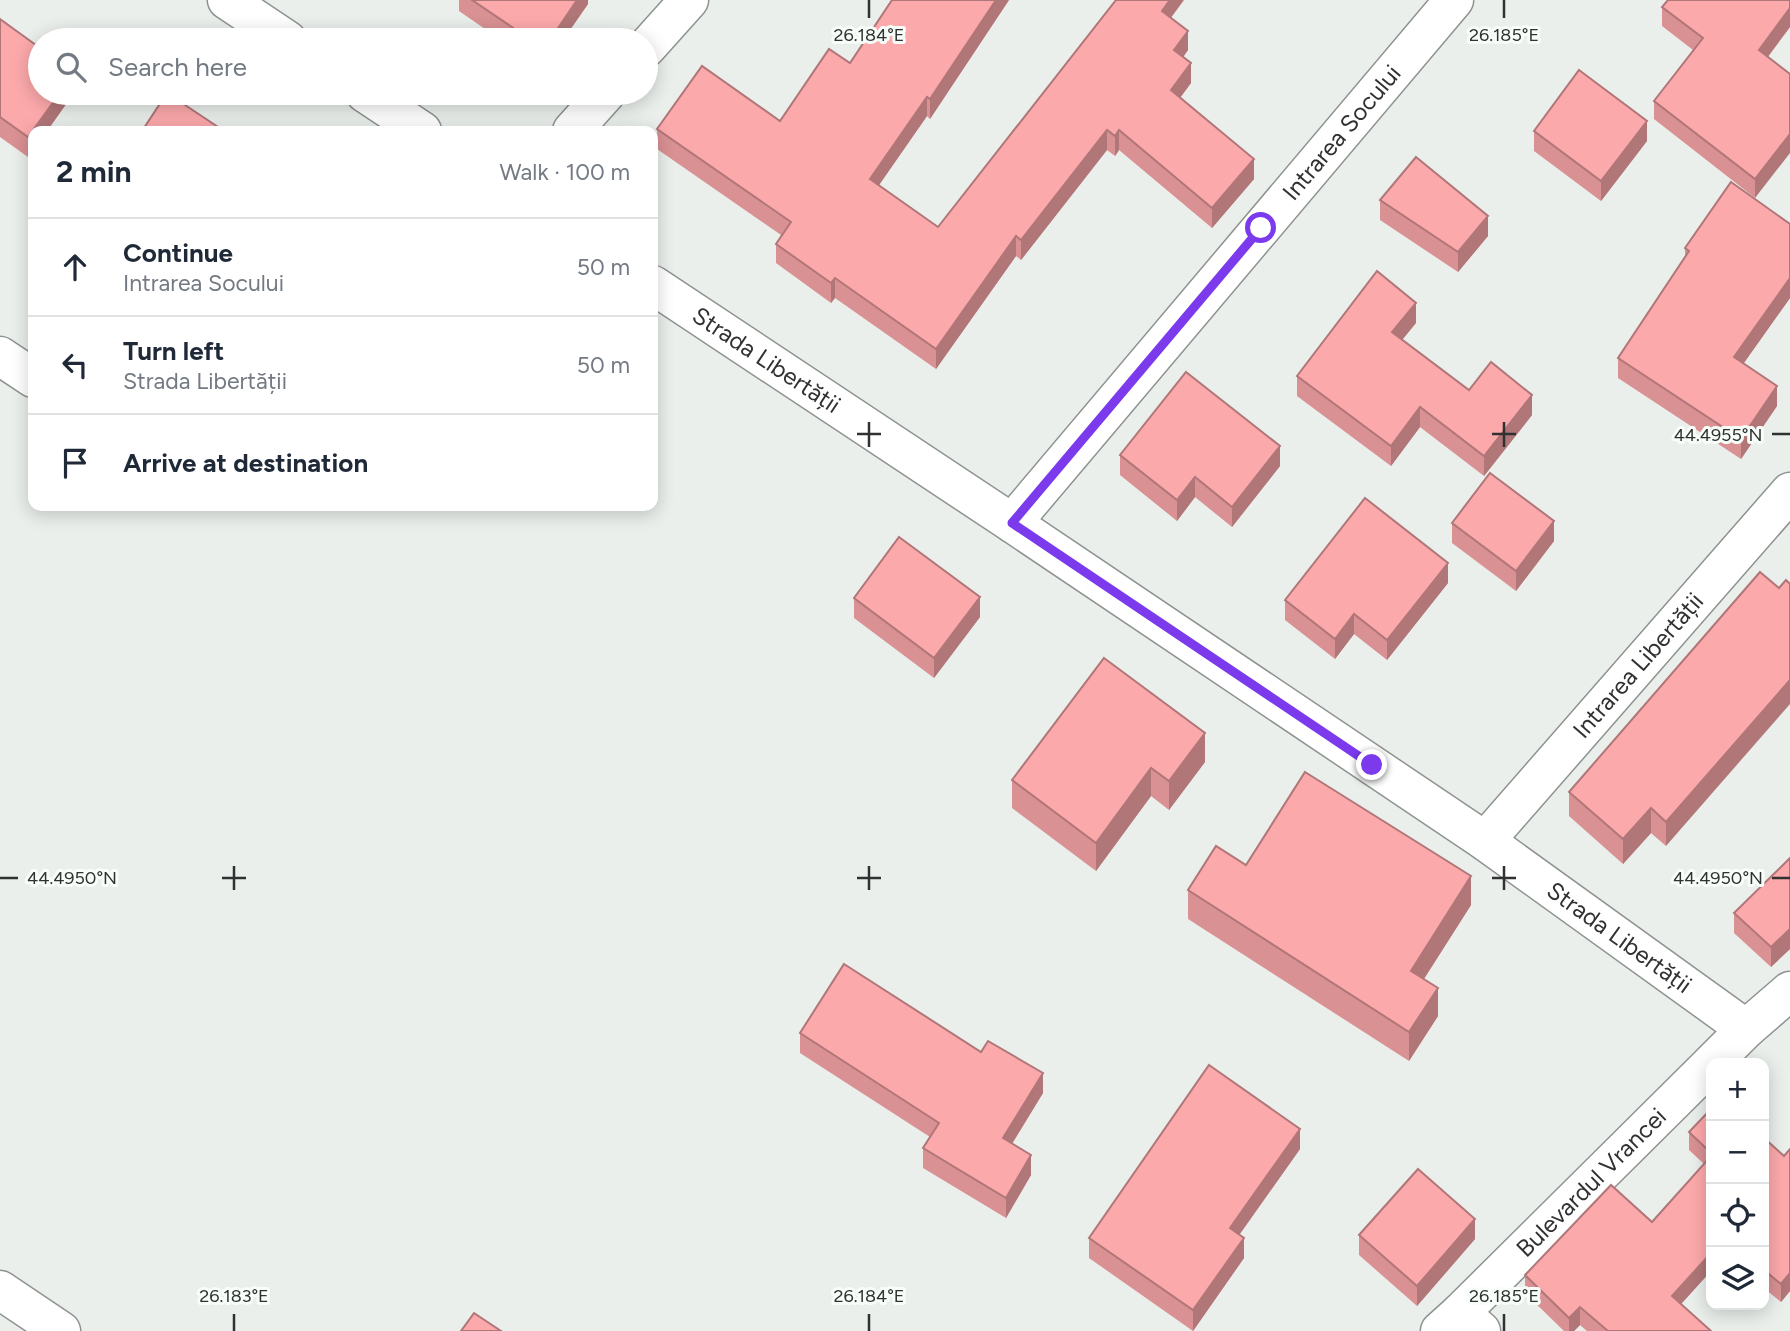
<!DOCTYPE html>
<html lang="en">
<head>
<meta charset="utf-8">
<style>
  :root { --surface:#fff; --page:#f6f6f7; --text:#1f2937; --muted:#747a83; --line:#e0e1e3 }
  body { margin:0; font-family:Figtree,sans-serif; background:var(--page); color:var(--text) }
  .controls { position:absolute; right:21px; bottom:21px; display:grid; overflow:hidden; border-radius:14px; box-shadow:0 4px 18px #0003 }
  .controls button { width:63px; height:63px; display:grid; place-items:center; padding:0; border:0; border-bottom:2px solid var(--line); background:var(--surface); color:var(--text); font:35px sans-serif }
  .stop { position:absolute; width:21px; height:21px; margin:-16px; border:5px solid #7c3aed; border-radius:50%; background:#fff }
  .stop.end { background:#7c3aed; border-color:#fff; box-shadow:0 2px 7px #0008 }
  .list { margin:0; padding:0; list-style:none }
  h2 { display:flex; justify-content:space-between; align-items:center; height:91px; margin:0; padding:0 28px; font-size:30px }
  h2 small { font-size:23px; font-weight:400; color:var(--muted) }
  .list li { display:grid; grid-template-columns:46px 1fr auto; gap:21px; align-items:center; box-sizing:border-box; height:98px; padding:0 28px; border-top:2px solid var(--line) }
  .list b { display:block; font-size:26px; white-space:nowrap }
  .list p { margin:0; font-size:23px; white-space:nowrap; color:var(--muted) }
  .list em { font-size:23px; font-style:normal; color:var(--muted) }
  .icon { flex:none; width:38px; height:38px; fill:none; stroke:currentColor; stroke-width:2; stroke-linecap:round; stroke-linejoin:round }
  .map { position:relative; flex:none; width:1790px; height:1331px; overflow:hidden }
  .search { position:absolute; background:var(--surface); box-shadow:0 4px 18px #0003; left:28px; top:28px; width:630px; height:77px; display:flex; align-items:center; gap:18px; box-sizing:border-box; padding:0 24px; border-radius:38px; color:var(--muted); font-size:26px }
  .panel { position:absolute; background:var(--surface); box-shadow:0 4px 18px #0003; left:28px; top:126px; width:630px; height:385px; border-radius:14px }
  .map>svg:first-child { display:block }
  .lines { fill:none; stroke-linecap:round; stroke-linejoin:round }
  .street-casing { stroke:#8e9390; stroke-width:41 }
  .secondary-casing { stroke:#8e9390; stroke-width:41 }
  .street { stroke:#fff; stroke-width:38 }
  .secondary { stroke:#fff; stroke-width:38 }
  .wall { fill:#d99193 }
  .shaded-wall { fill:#b07678 }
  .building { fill:#fca9ab; stroke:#b07678; stroke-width:2 }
  .route { stroke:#7c3aed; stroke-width:9 }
  .ticks { fill:none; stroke:#303231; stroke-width:2.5 }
  .labels { text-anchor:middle; stroke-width:6; stroke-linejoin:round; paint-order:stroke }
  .street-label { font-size:24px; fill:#303231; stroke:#f7fdf9 }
  .ticks-label { font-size:18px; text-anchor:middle; fill:#303231; stroke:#f7fdf9; stroke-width:6; stroke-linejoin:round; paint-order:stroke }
</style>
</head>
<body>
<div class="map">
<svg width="1790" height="1331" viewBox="0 0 1790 1331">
  <rect width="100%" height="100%" fill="#eaefec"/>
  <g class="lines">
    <defs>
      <g id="street">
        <path d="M 227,0 L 287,40"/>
        <path d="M 646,48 L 689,0"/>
        <path d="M 365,93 L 422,131"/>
        <path d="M 572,131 L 606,93"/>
        <path id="s1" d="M 653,285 L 1012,523 L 1485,841 L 1746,1029"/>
        <path d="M 0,356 L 33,378"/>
        <path id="s2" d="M 1012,523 L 1454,0"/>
        <path id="s3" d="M 1485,841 L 1790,492"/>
        <path d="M 0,1290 L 61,1331"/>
        <path d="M 1460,1313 L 1481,1331"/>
      </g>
      <g id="secondary">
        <path d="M 1712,1063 L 1746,1029 L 1790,991"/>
        <path id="s4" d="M 1440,1331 L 1460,1313 L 1711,1064"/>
      </g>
    </defs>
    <use href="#street" class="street-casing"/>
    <use href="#secondary" class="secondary-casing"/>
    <use href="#street" class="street"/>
    <use href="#secondary" class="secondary"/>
  </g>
  <g class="wall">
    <path d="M 459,0 L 588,0 L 588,4 L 563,40 L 501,40 L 459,11 Z"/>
    <path d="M 1009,0 L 930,119 L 927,116 L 879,185 L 938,227 L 1171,17 L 1188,50 L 1183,57 L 1191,83 L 1180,98 L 1254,179 L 1212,228 L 1119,150 L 1115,156 L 1107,150 L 1021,260 L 1016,256 L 936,369 L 835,298 L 831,303 L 776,263 L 776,244 L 781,235 L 657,149 L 657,129 L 780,121 L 850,63 Z"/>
    <path d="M 1790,0 L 1790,27 L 1768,57 L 1755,198 L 1654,119 L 1654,101 L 1693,50 L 1662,26 L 1662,7 Z"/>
    <path d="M 0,19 L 74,93 L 47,131 L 33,131 L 28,157 L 0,137 Z"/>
    <path d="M 1534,131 L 1647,141 L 1601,201 L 1534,151 Z"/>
    <path d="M 1380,200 L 1488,236 L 1458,272 L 1380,220 Z"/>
    <path d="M 1790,224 L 1790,298 L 1743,364 L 1777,406 L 1741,459 L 1618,378 L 1618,358 L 1685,258 L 1685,248 Z"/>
    <path d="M 1416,323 L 1402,340 L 1469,390 L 1532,415 L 1484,476 L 1420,427 L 1391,466 L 1297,396 L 1297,376 Z"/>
    <path d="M 1120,455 L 1280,466 L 1232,527 L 1195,497 L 1177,521 L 1120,475 Z"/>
    <path d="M 1452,523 L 1554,541 L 1516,591 L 1452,543 Z"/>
    <path d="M 1448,583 L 1387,660 L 1354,634 L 1335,659 L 1285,620 L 1285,600 Z"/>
    <path d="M 1779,588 L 1666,846 L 1651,833 L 1623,864 L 1569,816 L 1569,792 Z"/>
    <path d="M 854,598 L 980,617 L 934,678 L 854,618 Z"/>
    <path d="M 1205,762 L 1169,810 L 1151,796 L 1096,871 L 1012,808 L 1012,780 Z"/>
    <path d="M 1790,858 L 1790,949 L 1771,967 L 1734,933 L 1734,913 Z"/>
    <path d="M 1246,865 L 1471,905 L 1424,979 L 1438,1016 L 1409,1061 L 1188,919 L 1188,890 Z"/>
    <path d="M 800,1033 L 981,1052 L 1043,1093 L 1012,1144 L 1031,1175 L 1006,1218 L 923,1168 L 923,1148 L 930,1137 L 800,1053 Z"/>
    <path d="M 1711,1109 L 1711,1271 L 1681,1304 L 1711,1331 L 1587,1331 L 1580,1325 L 1574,1331 L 1564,1331 L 1525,1293 L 1525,1275 L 1652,1222 L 1704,1164 L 1689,1150 L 1689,1132 Z"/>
    <path d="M 1764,1138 L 1784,1156 L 1790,1149 L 1790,1291 L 1781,1302 L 1764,1288 Z"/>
    <path d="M 1300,1149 L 1239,1235 L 1244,1258 L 1193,1331 L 1089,1258 L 1089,1238 Z"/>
    <path d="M 1359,1235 L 1475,1239 L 1417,1306 L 1359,1255 Z"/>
  </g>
  <g class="shaded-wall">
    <path d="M 577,0 L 588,0 L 588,4 L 563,40 L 550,40 Z"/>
    <path d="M 996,0 L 1009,0 L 930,119 L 930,99 Z"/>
    <path d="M 1170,0 L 1184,0 L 1162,30 L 1162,11 Z"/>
    <path d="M 1790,8 L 1790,27 L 1759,68 L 1759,50 Z"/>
    <path d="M 1188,31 L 1188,50 L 1174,70 L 1174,50 Z"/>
    <path d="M 1191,63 L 1191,83 L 1171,110 L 1171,90 Z"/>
    <path d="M 60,93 L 74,93 L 47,131 L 33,131 L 33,150 L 28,157 L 28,137 Z"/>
    <path d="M 927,97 L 927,116 L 870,198 L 870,179 Z"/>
    <path d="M 1647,121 L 1647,141 L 1601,201 L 1601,181 Z"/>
    <path d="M 1107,130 L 1107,150 L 1021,260 L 1021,240 Z"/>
    <path d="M 1119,130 L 1119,150 L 1115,156 L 1115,136 Z"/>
    <path d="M 1790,134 L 1790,153 L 1755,198 L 1755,179 Z"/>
    <path d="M 1254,159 L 1254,179 L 1212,228 L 1212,208 Z"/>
    <path d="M 1488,216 L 1488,236 L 1458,272 L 1458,252 Z"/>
    <path d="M 1016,236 L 1016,256 L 936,369 L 936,349 Z"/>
    <path d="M 835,278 L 835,298 L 831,303 L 831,283 Z"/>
    <path d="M 1790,278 L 1790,298 L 1734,377 L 1734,357 Z"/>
    <path d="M 1416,303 L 1416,323 L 1392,352 L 1392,332 Z"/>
    <path d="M 1777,386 L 1777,406 L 1741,459 L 1741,439 Z"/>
    <path d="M 1532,395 L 1532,415 L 1484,476 L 1484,456 Z"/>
    <path d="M 1420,407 L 1420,427 L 1391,466 L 1391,446 Z"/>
    <path d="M 1280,446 L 1280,466 L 1232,527 L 1232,507 Z"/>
    <path d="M 1195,477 L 1195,497 L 1177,521 L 1177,500 Z"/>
    <path d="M 1554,521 L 1554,541 L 1516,591 L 1516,571 Z"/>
    <path d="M 1448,563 L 1448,583 L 1387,660 L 1387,640 Z"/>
    <path d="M 980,597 L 980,617 L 934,678 L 934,658 Z"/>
    <path d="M 1354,614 L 1354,634 L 1335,659 L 1335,639 Z"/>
    <path d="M 1790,680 L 1790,704 L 1666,846 L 1666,822 Z"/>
    <path d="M 1205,733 L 1205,762 L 1169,810 L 1169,781 Z"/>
    <path d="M 1151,768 L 1151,796 L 1096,871 L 1096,843 Z"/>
    <path d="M 1651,808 L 1651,833 L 1623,864 L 1623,839 Z"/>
    <path d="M 1471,876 L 1471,905 L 1411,999 L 1411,971 Z"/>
    <path d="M 1790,929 L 1790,949 L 1771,967 L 1771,947 Z"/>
    <path d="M 1438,988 L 1438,1016 L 1409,1061 L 1409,1032 Z"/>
    <path d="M 1043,1073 L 1043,1093 L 1003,1158 L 1003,1138 Z"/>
    <path d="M 1300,1129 L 1300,1149 L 1230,1248 L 1230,1228 Z"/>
    <path d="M 1031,1155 L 1031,1175 L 1006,1218 L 1006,1198 Z"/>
    <path d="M 1475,1219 L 1475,1239 L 1417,1306 L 1417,1286 Z"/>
    <path d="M 1244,1238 L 1244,1258 L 1193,1331 L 1193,1310 Z"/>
    <path d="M 1711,1253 L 1711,1271 L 1672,1314 L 1672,1296 Z"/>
    <path d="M 1790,1273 L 1790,1291 L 1781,1302 L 1781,1284 Z"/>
    <path d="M 1580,1307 L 1580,1325 L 1574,1331 L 1569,1331 L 1569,1318 Z"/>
  </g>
  <g class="building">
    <path d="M 472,0 L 577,0 L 550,40 L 531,40 Z"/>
    <path d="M 892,0 L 996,0 L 930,99 L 927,97 L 870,179 L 938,227 L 1116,0 L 1170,0 L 1162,11 L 1188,31 L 1174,50 L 1191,63 L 1171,90 L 1254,159 L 1212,208 L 1119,130 L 1115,136 L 1107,130 L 1021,240 L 1016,236 L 936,349 L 835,278 L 831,283 L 776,244 L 791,222 L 657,129 L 702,66 L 780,121 L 829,49 L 850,63 Z"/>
    <path d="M 1668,0 L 1790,0 L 1790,8 L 1759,50 L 1790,74 L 1790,134 L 1755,179 L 1654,101 L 1703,38 L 1662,7 Z"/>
    <path d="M 0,19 L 40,48 L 40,93 L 60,93 L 28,137 L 0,117 Z"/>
    <path d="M 1579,70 L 1647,121 L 1601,181 L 1534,131 Z"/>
    <path d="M 167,93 L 224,131 L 142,131 Z"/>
    <path d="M 1416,157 L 1488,216 L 1458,252 L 1380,200 Z"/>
    <path d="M 1731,182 L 1790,224 L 1790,278 L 1734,357 L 1777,386 L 1741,439 L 1618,358 L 1689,251 L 1685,248 Z"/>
    <path d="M 1377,271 L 1416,303 L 1392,332 L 1469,390 L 1491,362 L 1532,395 L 1484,456 L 1420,407 L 1391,446 L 1297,376 Z"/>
    <path d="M 1186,372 L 1280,446 L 1232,507 L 1195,477 L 1177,500 L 1120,455 Z"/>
    <path d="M 1490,473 L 1554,521 L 1516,571 L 1452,523 Z"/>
    <path d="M 1365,498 L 1448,563 L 1387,640 L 1354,614 L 1335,639 L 1285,600 Z"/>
    <path d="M 899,537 L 980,597 L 934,658 L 854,598 Z"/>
    <path d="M 1760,572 L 1779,588 L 1786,580 L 1790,584 L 1790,680 L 1666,822 L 1651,808 L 1623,839 L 1569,792 Z"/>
    <path d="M 1104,658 L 1205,733 L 1169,781 L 1151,768 L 1096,843 L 1012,780 Z"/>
    <path d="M 1305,772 L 1471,876 L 1411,971 L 1438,988 L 1409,1032 L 1188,890 L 1216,846 L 1246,865 Z"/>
    <path d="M 1790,858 L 1790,929 L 1771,947 L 1734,913 Z"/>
    <path d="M 844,964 L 981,1052 L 988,1041 L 1043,1073 L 1003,1138 L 1031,1155 L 1006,1198 L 923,1148 L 939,1123 L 800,1033 Z"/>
    <path d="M 1209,1065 L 1300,1129 L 1230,1228 L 1244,1238 L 1193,1310 L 1089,1238 Z"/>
    <path d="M 1711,1109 L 1711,1153 L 1689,1132 Z"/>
    <path d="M 1764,1138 L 1784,1156 L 1790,1149 L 1790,1273 L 1781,1284 L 1764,1270 Z"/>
    <path d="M 1711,1156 L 1711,1253 L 1672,1296 L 1711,1331 L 1608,1331 L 1580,1307 L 1569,1318 L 1525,1275 L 1611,1185 L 1652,1222 Z"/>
    <path d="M 1418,1169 L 1475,1219 L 1417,1286 L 1359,1235 Z"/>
    <path d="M 474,1313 L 501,1331 L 461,1331 Z"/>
  </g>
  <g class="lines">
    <path class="route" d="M 1261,228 L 1012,523 L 1372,765"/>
  </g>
  <path class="ticks" d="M 869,0 L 869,18M 1504,0 L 1504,18M 869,422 L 869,447M 1504,422 L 1504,447M 857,434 L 881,434M 1492,434 L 1516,434M 1772,434 L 1790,434M 234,866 L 234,890M 869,866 L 869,890M 1504,866 L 1504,890M 0,878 L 18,878M 222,878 L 246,878M 857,878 L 881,878M 1492,878 L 1516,878M 1772,878 L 1790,878M 234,1314 L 234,1331M 869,1314 L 869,1331M 1504,1314 L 1504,1331"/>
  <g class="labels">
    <g class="street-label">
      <text dy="8" stroke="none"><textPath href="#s2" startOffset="511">Intrarea Socului</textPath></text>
      <text dy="8" stroke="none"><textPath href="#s1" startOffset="136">Strada Libertății</textPath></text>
      <text dy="8" stroke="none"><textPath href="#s3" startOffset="233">Intrarea Libertății</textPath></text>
      <text dy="8" stroke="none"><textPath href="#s1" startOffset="1166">Strada Libertății</textPath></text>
      <text dy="8" stroke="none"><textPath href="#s4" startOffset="212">Bulevardul Vrancei</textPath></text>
    </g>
  </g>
  <g class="ticks-label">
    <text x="869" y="41">26.184°E</text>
    <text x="1504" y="41">26.185°E</text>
    <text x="1718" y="441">44.4955°N</text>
    <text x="72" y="884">44.4950°N</text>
    <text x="1718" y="884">44.4950°N</text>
    <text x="234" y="1302">26.183°E</text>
    <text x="869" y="1302">26.184°E</text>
    <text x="1504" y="1302">26.185°E</text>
  </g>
</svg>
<div class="controls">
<button>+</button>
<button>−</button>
<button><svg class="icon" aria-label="locate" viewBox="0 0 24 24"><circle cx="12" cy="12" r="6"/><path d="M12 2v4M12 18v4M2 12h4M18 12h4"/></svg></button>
<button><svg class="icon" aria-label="layers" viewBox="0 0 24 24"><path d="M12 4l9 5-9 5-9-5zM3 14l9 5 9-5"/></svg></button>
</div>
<div class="stop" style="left:1261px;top:228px"></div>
<div class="stop end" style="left:1372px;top:765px"></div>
<div class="search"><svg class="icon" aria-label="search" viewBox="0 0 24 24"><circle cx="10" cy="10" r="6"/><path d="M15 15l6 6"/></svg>Search here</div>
<section class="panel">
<h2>2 min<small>Walk · 100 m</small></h2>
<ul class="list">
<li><svg class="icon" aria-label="ahead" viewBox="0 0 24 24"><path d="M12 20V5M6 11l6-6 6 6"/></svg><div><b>Continue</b><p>Intrarea Socului</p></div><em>50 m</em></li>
<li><svg class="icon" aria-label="left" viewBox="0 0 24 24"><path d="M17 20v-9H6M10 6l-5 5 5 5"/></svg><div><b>Turn left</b><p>Strada Libertății</p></div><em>50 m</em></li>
<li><svg class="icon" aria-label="arrive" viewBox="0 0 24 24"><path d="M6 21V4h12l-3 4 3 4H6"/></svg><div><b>Arrive at destination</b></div></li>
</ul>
</section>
</div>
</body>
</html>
